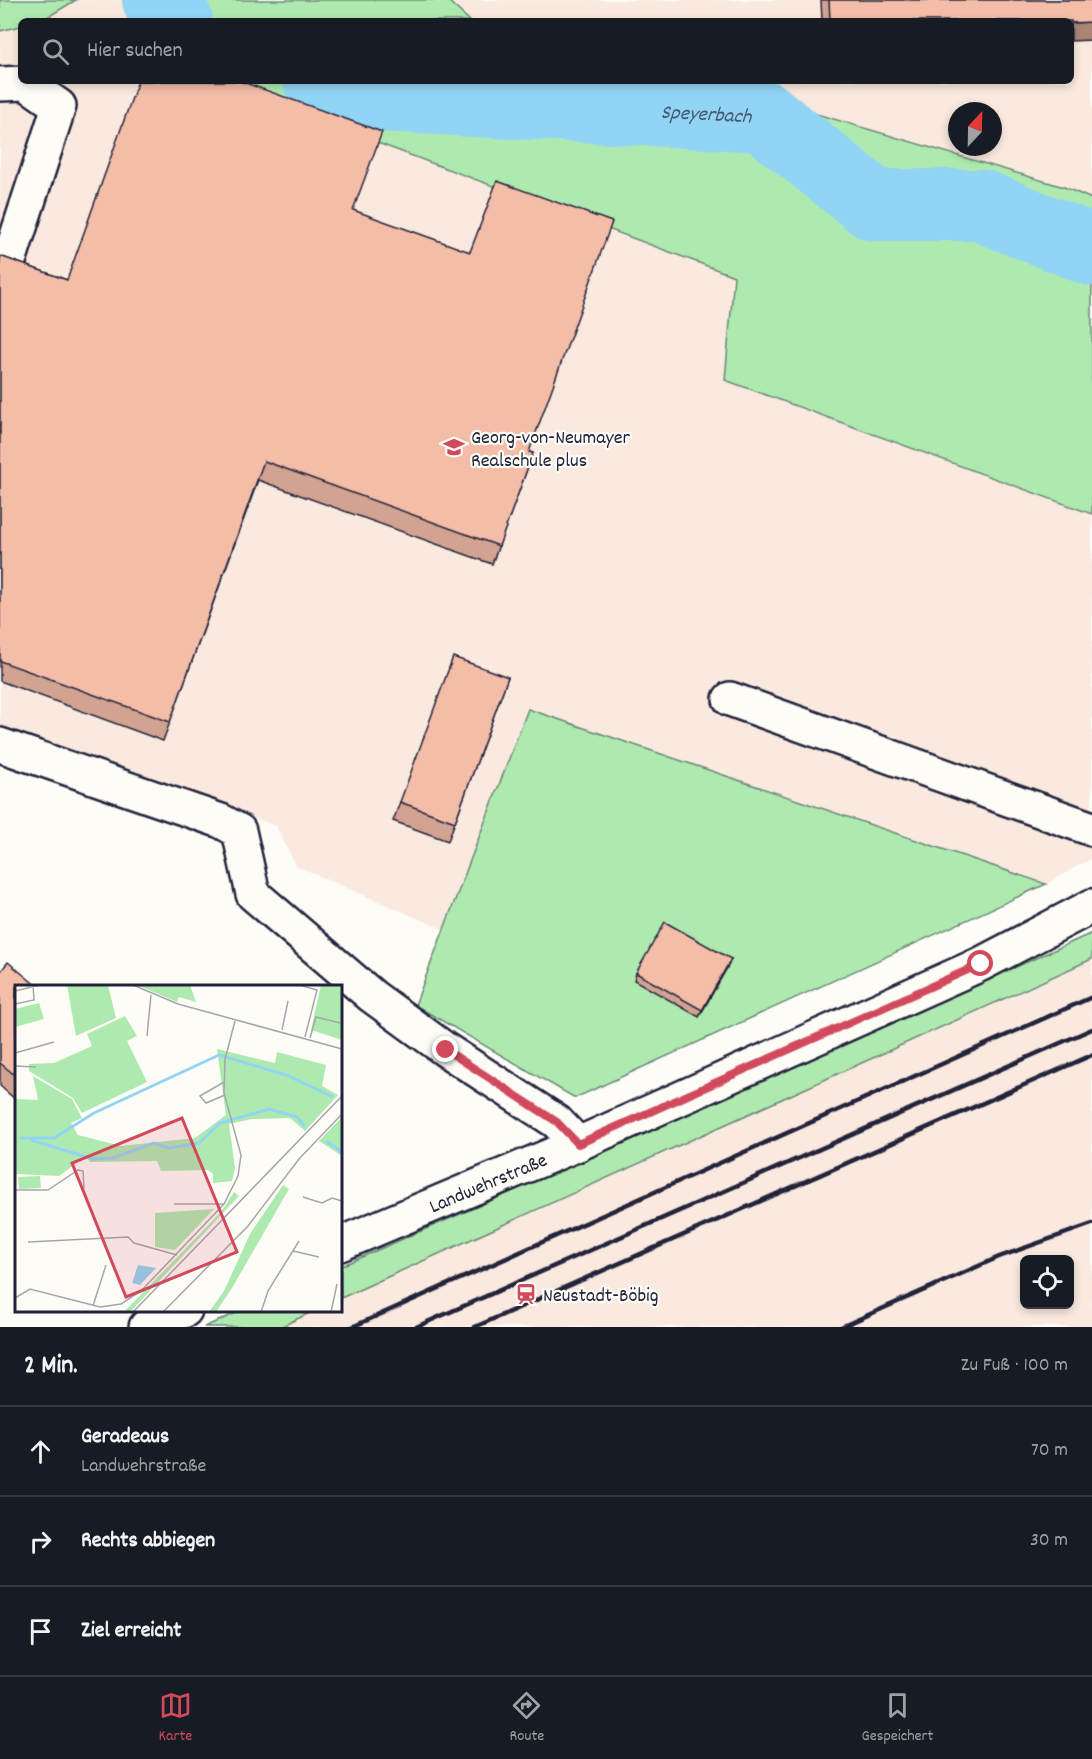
<!DOCTYPE html>
<html lang="de">
<head>
<meta charset="utf-8">
<style>
  :root { --surface:#171b24; --page:#20242c; --text:#f1f3f6; --muted:#9ea1a6; --line:#363941; --accent:#d1495b }
  body { margin:0; font-family:Dekko,sans-serif; background:var(--page); color:var(--text) }
  .controls { position:absolute; right:18px; bottom:18px; display:grid; overflow:hidden; border-radius:9px; box-shadow:0 3px 9px #0003 }
  .controls button { width:54px; height:54px; display:grid; place-items:center; padding:0; border:0; border-bottom:2px solid var(--line); background:var(--surface); color:var(--text); font:30px sans-serif }
  .compass { position:absolute; left:948px; top:102px; width:54px; height:54px; border-radius:50%; background:var(--surface); box-shadow:0 3px 9px #0003; rotate:22deg }
  .stop { position:absolute; width:18px; height:18px; margin:-14px; border:4px solid #d1495b; border-radius:50%; background:#fff }
  .stop.end { background:#d1495b; border-color:#fff; box-shadow:0 2px 6px #0008 }
  .list { margin:0; padding:0; list-style:none }
  h2 { display:flex; justify-content:space-between; align-items:center; height:78px; margin:0; padding:0 24px; font-size:26px }
  h2 small { font-size:20px; font-weight:400; color:var(--muted) }
  .list li { display:grid; grid-template-columns:39px 1fr auto; gap:18px; align-items:center; box-sizing:border-box; height:90px; padding:0 24px; border-top:2px solid var(--line) }
  .list b { display:block; font-size:22px; white-space:nowrap }
  .list p { margin:0; font-size:20px; white-space:nowrap; color:var(--muted) }
  .list em { font-size:20px; font-style:normal; color:var(--muted) }
  .icon { flex:none; width:33px; height:33px; fill:none; stroke:currentColor; stroke-width:2; stroke-linecap:round; stroke-linejoin:round }
  .map { position:relative; flex:none; width:1092px; height:1327px; overflow:hidden }
  .search { position:absolute; background:var(--surface); box-shadow:0 3px 9px #0003; left:18px; right:18px; top:18px; height:66px; display:flex; align-items:center; gap:15px; box-sizing:border-box; padding:0 21px; border-radius:9px; color:var(--muted); font-size:22px }
  .sheet { height:348px; background:var(--surface) }
  nav { display:flex; justify-content:space-around; align-items:center; box-sizing:border-box; height:84px; border-top:2px solid var(--line); background:var(--surface); font-size:16px; color:var(--muted) }
  nav a { display:grid; justify-items:center; gap:3px }
  nav .on { color:var(--accent) }
  .map>svg:first-child { display:block }
  .built { fill:#fae9df; fill-rule:evenodd }
  .green { fill:#aeeaaf; stroke:#688675; stroke-width:1.5 }
  .lines { fill:none; stroke-linecap:round; stroke-linejoin:round }
  .river { stroke:#92d4f4; stroke-width:72 }
  .minor-casing { stroke:#22223b; stroke-width:38 }
  .minor { stroke:#fdfcf7; stroke-width:33 }
  .rail { stroke:#22223b; stroke-width:4.5 }
  .wall { fill:#d2a390; stroke:#22223b; stroke-width:1.5 }
  .shaded-wall { fill:#ab8476; stroke:#22223b; stroke-width:1.5 }
  .building { fill:#f4bda8; stroke:#22223b; stroke-width:1.5 }
  .route { stroke:#d1495b; stroke-width:8 }
  .labels { text-anchor:middle; stroke-width:4.5; stroke-linejoin:round; paint-order:stroke }
  .poi-label { font-size:20px; fill:#22223b; stroke:#fdfcf7; text-anchor:start }
  .street-label { font-size:20px; fill:#22223b; stroke:#fdfcf7 }
  .water-label { font-size:21px; font-style:italic; fill:#445772; stroke:#fdfcf7 }
  .inset-river { fill:none; stroke:#92d4f4; stroke-width:3 }
  .inset-road { fill:none; stroke:#a5a5ac; stroke-width:1.5 }
  .view { fill:#d1495b; fill-opacity:0.15; stroke:#d1495b; stroke-width:3 }
  .inset-edge { fill:none; stroke:#22223b; stroke-width:3 }
</style>
</head>
<body>
<div class="map">
<svg width="1092" height="1327" viewBox="0 0 1092 1327">
  <rect width="100%" height="100%" fill="#fdfcf7"/>
  <filter id="ink" filterUnits="userSpaceOnUse"><feTurbulence type="fractalNoise" baseFrequency=".0167" numOctaves="2"/><feDisplacementMap in="SourceGraphic" scale="12" xChannelSelector="R" yChannelSelector="G"/><feConvolveMatrix kernelMatrix="1 2 1 2 8 2 1 2 1" color-interpolation-filters="sRGB"/></filter>
  <g filter="url(#ink)">
    <g class="built">
      <path d="M 76,0 L 147,0 L 149,21 L 41,21 Z"/>
      <path d="M 447,0 L 1092,0 L 1092,199 L 1064,187 L 705,81 L 1071,81 L 1071,21 L 470,21 ZM 957,111 L 993,111 L 993,147 L 957,147 Z"/>
      <path d="M 21,26 L 21,81 L 212,81 L 734,276 L 726,380 L 1092,514 L 1092,858 L 1046,884 L 529,710 L 445,930 L 296,866 L 276,826 L 0,729 L 0,31 Z"/>
      <path d="M 1092,959 L 1092,1327 L 280,1327 L 314,1311 L 340,1310 L 341,1298 L 352,1292 L 981,1010 ZM 1024,1260 L 1070,1260 L 1070,1304 L 1024,1304 Z"/>
    </g>
    <g class="green">
      <path d="M 0,0 L 76,0 L 41,21 L 21,21 L 21,26 L 0,31 Z"/>
      <path d="M 147,0 L 447,0 L 470,21 L 149,21 Z"/>
      <path d="M 212,81 L 705,81 L 1064,187 L 1092,199 L 1092,514 L 725,380 L 734,276 Z"/>
      <path d="M 528,709 L 1046,884 L 575,1098 L 415,1005 Z"/>
      <path d="M 1092,933 L 1092,959 L 341,1298 L 341,1266 L 650,1131 Z"/>
      <path d="M 241,1311 L 241,1310 L 314,1311 L 280,1327 L 204,1327 Z"/>
    </g>
    <g class="lines">
      <g class="river">
        <path d="M 158,0 L 177,21"/>
        <path id="s1" d="M 319,81 L 361,95 L 763,116 L 874,205 L 980,205 L 1092,250"/>
      </g>
      <defs>
        <g id="minor">
          <path d="M 0,84 L 26,83 L 59,106 L 9,261"/>
          <path d="M 730,699 L 1092,829"/>
          <path d="M 0,745 L 221,821 L 239,831 L 253,894 L 372,996 L 446,1050 L 557,1122 L 578,1144"/>
          <path id="s2" d="M 340,1244 L 578,1144 L 981,964 L 1092,906"/>
          <path d="M 146,1327 L 185,1310"/>
        </g>
      </defs>
      <use href="#minor" class="minor-casing"/>
      <use href="#minor" class="minor"/>
      <g class="rail">
        <path d="M 352,1327 L 1092,997"/>
        <path d="M 416,1327 L 1092,1029"/>
        <path d="M 475,1327 L 1092,1055"/>
        <path d="M 841,1327 L 999,1257 L 1092,1224"/>
      </g>
    </g>
    <g class="wall">
      <path d="M 821,0 L 1092,0 L 1071,21 L 822,21 Z"/>
      <path d="M 353,210 L 529,452 L 533,453 L 492,564 L 258,480 L 163,741 L 0,681 L 0,256 L 67,280 Z"/>
      <path d="M 508,677 L 448,841 L 393,821 L 400,802 Z"/>
      <path d="M 731,959 L 728,966 L 699,1017 L 634,980 L 636,973 Z"/>
      <path d="M 0,972 L 16,987 L 16,1100 L 0,1086 Z"/>
    </g>
    <g class="shaded-wall">
      <path d="M 1092,22 L 1092,40 L 1071,41 L 1071,23 Z"/>
      <path d="M 731,959 L 728,966 L 699,1017 L 702,1010 Z"/>
    </g>
    <g class="building">
      <path d="M 829,0 L 1092,0 L 1092,22 L 1071,23 L 1071,21 L 830,21 Z"/>
      <path d="M 138,81 L 240,81 L 382,132 L 353,210 L 470,252 L 497,181 L 612,222 L 529,452 L 533,453 L 499,546 L 264,461 L 170,722 L 0,661 L 0,256 L 67,280 Z"/>
      <path d="M 453,657 L 508,677 L 455,822 L 400,802 Z"/>
      <path d="M 665,922 L 731,959 L 702,1010 L 636,973 Z"/>
      <path d="M 8,962 L 38,987 L 16,987 L 16,1076 L 0,1063 L 0,972 Z"/>
    </g>
  </g>
  <g class="lines" filter="url(#ink)">
    <path class="route" d="M 446,1050 L 557,1122 L 578,1144 L 981,964"/>
  </g>
  <defs>
    <symbol id="school-bare" viewBox="-9 -9 18 18"><path d="M0-5L7-2L0 1L-7-2ZM-4 1L0 2.5L4 1V4Q0 6-4 4Z" fill="#d1495b" stroke="#fdfcf7" stroke-width="2.5" paint-order="stroke"/></symbol>
    <symbol id="station-bare" viewBox="-9 -9 18 18"><path d="M-3-6H3Q5-6 5-4V2Q5 4 3 4L4.5 6H3L1.5 4h-3L-3 6H-4.5L-3 4Q-5 4-5 2V-4Q-5-6-3-6ZM-3.5-4v3h7v-3ZM-3.5 1v1.5H-2V1ZM2 1v1.5H3.5V1Z" fill="#d1495b" stroke="#fdfcf7" stroke-width="2.5" paint-order="stroke"/></symbol>
  </defs>
  <g fill-rule="evenodd">
    <use href="#school-bare" x="439" y="432" width="30" height="30"/>
    <use href="#station-bare" x="511" y="1279" width="30" height="30"/>
  </g>
  <g class="labels">
    <g class="poi-label">
      <text x="471" y="443">Georg-von-Neumayer<tspan x="471" dy="23">Realschule plus</tspan></text>
      <text x="543" y="1301">Neustadt-Böbig</text>
    </g>
    <g class="street-label">
      <text dy="7" stroke="none"><textPath href="#s2" startOffset="160">Landwehrstraße</textPath></text>
    </g>
    <g class="water-label">
      <text dy="7" stroke="none"><textPath href="#s1" startOffset="390">Speyerbach</textPath></text>
    </g>
  </g>
  <g transform="translate(15 985)">
    <rect width="327" height="327" fill="#fdfcf7"/>
    <path d="M 52,0 L 93,0 L 101,33 L 61,51 ZM 122,0 L 175,0 L 181,17 L 164,12 L 162,17 ZM 306,0 L 327,0 L 327,55 L 296,45 ZM 24,18 L 29,34 L 0,42 L 0,24 ZM 110,31 L 122,51 L 112,56 L 132,97 L 67,128 L 58,113 L 14,86 L 14,79 L 39,78 L 77,61 L 72,49 ZM 202,64 L 260,78 L 262,67 L 311,80 L 307,101 L 323,110 L 290,146 L 275,133 L 237,134 L 214,139 L 220,183 L 217,196 L 198,198 L 198,189 L 193,185 L 146,186 L 142,176 L 75,177 L 71,171 L 44,191 L 1,189 L 0,114 L 23,115 L 18,91 L 57,114 L 67,133 L 56,138 L 63,150 L 106,161 L 180,153 L 211,130 ZM 327,132 L 327,171 L 304,156 ZM 25,191 L 26,203 L 4,204 L 3,192 ZM 268,200 L 274,204 L 217,303 L 201,327 L 194,327 L 209,306 L 235,249 ZM 219,207 L 224,211 L 115,327 L 109,327 L 206,227 ZM 199,224 L 160,265 L 140,262 L 140,228 Z" fill="#aeeaaf"/>
    <path d="M 123,280 L 141,283 L 125,300 L 117,298 Z" fill="#92d4f4"/>
    <path class="inset-river" d="M 5,153 L 39,153 L 79,128 L 204,70 L 271,90 L 318,112M 16,155 L 78,174 L 98,173 L 139,158 L 154,163 L 184,158 L 205,138 L 254,124 L 282,132 L 290,142M 311,156 L 327,167"/>
    <path class="inset-road" d="M 118,0 L 163,19 L 327,64M 284,0 L 302,5 L 290,52M 0,6 L 25,0M 0,19 L 19,15 L 18,0M 267,45 L 273,16M 132,51 L 136,10M 295,53 L 301,32 L 325,38M 0,68 L 39,57M 0,81 L 21,82M 209,97 L 185,111 L 191,118 L 210,110M 0,205 L 33,205 L 63,185 L 68,186 L 69,204M 288,212 L 307,218 L 317,213 L 327,216M 159,219 L 209,219M 13,257 L 113,252 L 119,258 L 162,270M 278,266 L 304,272M 0,313 L 15,304 L 85,322 L 106,319 L 126,306 L 209,219 L 223,191 L 226,170 L 209,108 L 210,74 L 220,36M 78,321 L 91,280M 118,327 L 327,111M 148,327 L 233,241 L 284,174 L 327,129M 246,327 L 253,306 L 284,256M 316,327 L 322,299"/>
    <path class="view" d="M 167,133 L 222,267 L 111,312 L 57,178 Z"/>
    <rect width="327" height="327" class="inset-edge"/>
  </g>
</svg>
<div class="controls">
<button><svg class="icon" aria-label="locate" viewBox="0 0 24 24"><circle cx="12" cy="12" r="6"/><path d="M12 2v4M12 18v4M2 12h4M18 12h4"/></svg></button>
</div>
<svg class="compass" viewBox="-18 -18 36 36"><path d="M0-13l5 13h-10z" fill="#e53935"/><path d="M0 13l5-13h-10z" fill="#9ea1a6"/></svg>
<div class="stop" style="left:981px;top:964px"></div>
<div class="stop end" style="left:446px;top:1050px"></div>
<div class="search"><svg class="icon" aria-label="search" viewBox="0 0 24 24"><circle cx="10" cy="10" r="6"/><path d="M15 15l6 6"/></svg>Hier suchen</div>
</div>
<section class="sheet">
<h2>2 Min.<small>Zu Fuß · 100 m</small></h2>
<ul class="list">
<li><svg class="icon" aria-label="ahead" viewBox="0 0 24 24"><path d="M12 20V5M6 11l6-6 6 6"/></svg><div><b>Geradeaus</b><p>Landwehrstraße</p></div><em>70 m</em></li>
<li><svg class="icon" aria-label="right" viewBox="0 0 24 24"><path d="M7 20v-9h11M14 6l5 5-5 5"/></svg><div><b>Rechts abbiegen</b></div><em>30 m</em></li>
<li><svg class="icon" aria-label="arrive" viewBox="0 0 24 24"><path d="M6 21V4h12l-3 4 3 4H6"/></svg><div><b>Ziel erreicht</b></div></li>
</ul>
</section>
<nav>
<a class="on"><svg class="icon" aria-label="map" viewBox="0 0 24 24"><path d="M3 6l6-2 6 2 6-2v14l-6 2-6-2-6 2zM9 4v14M15 6v14"/></svg>Karte</a>
<a><svg class="icon" aria-label="directions" viewBox="0 0 24 24"><path d="M12 3l9 9-9 9-9-9zM9 14v-3h6M13 9l2 2-2 2"/></svg>Route</a>
<a><svg class="icon" aria-label="saved" viewBox="0 0 24 24"><path d="M7 4h10v16l-5-4-5 4z"/></svg>Gespeichert</a>
</nav>
</body>
</html>
